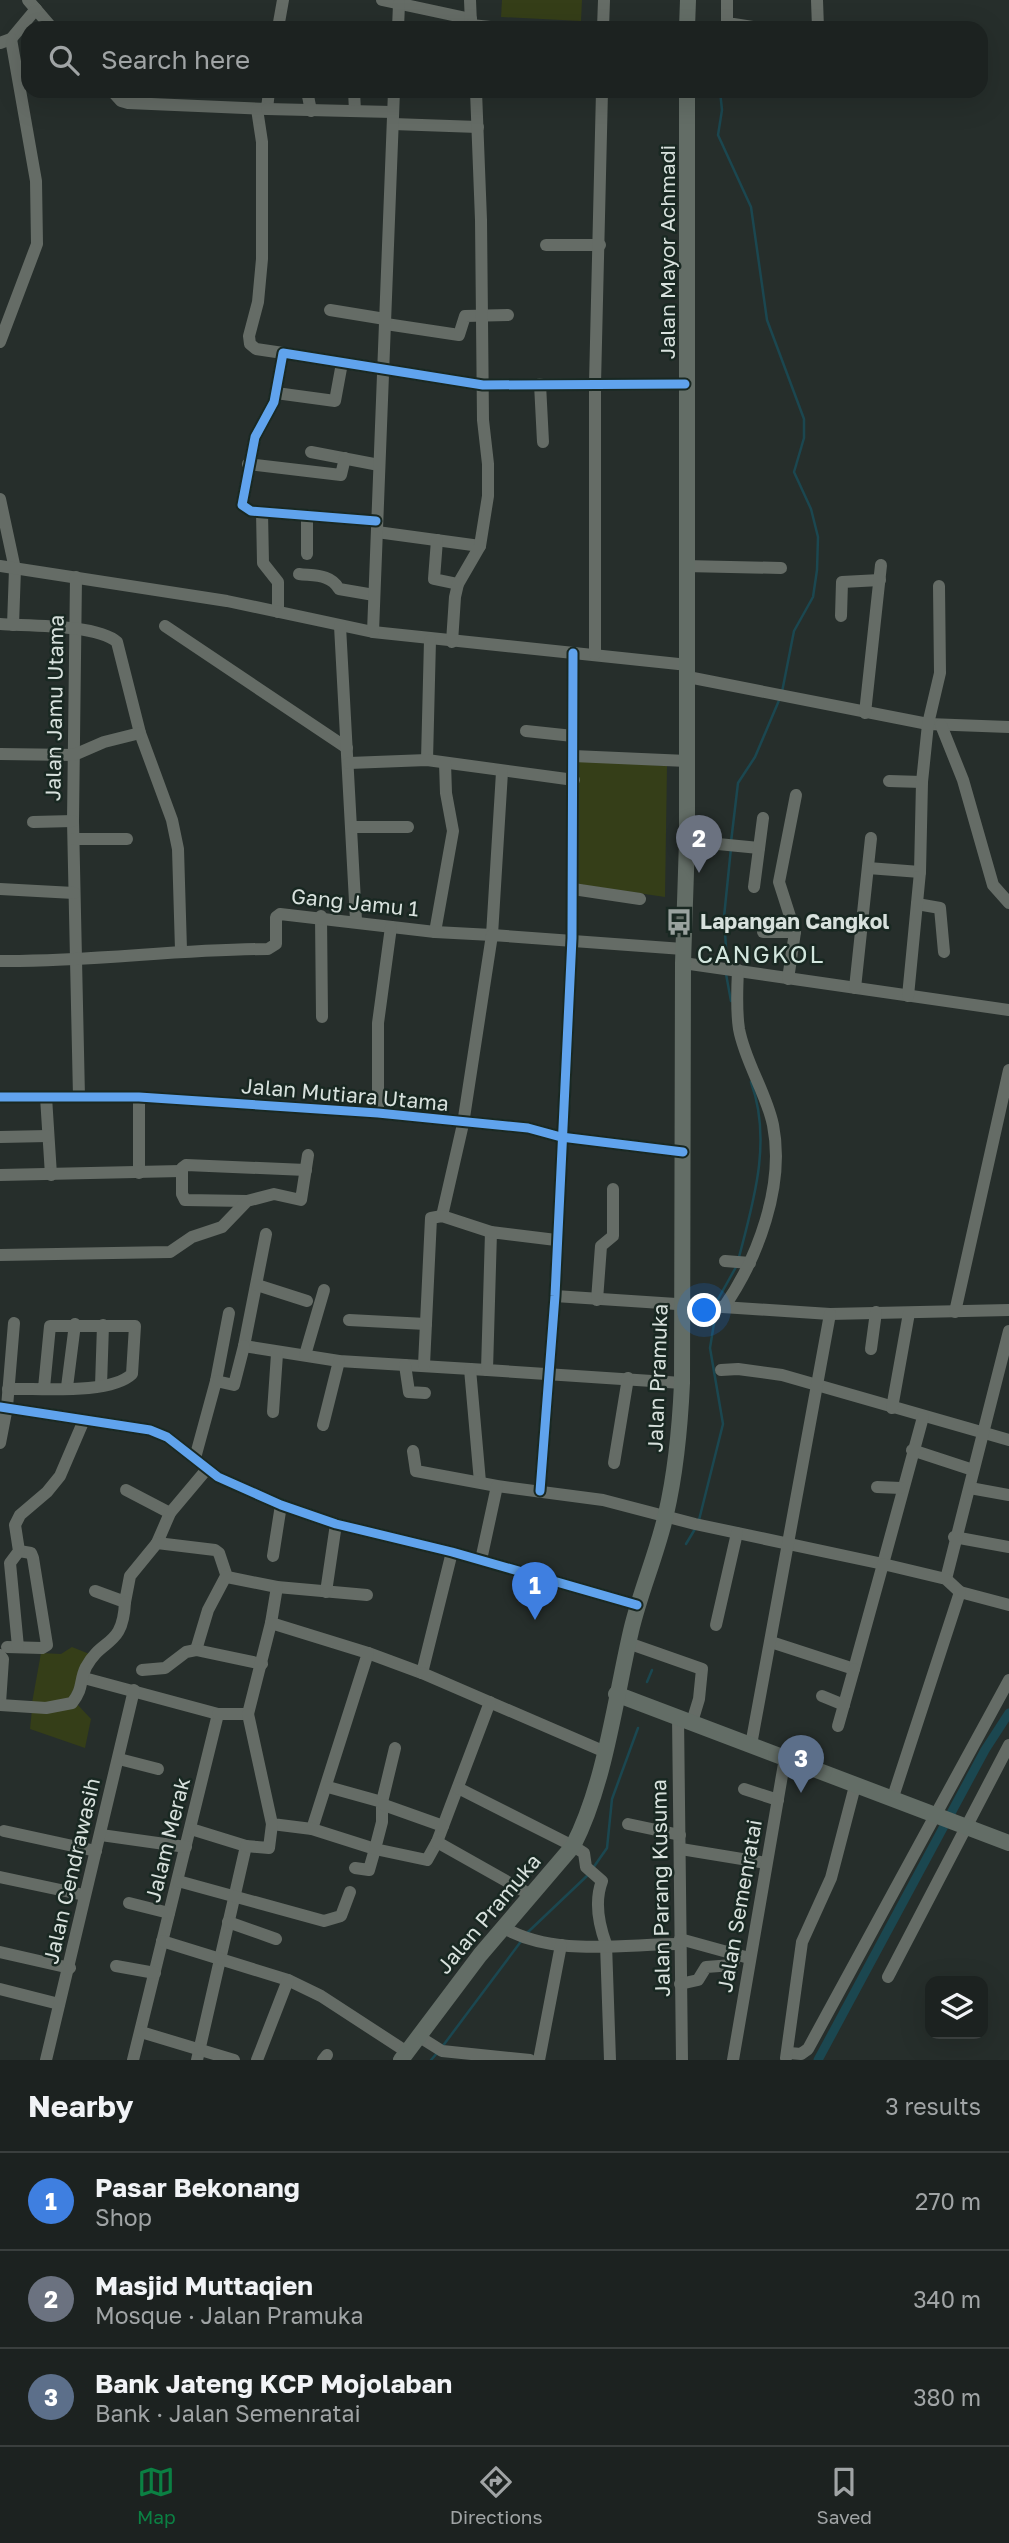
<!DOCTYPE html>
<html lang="en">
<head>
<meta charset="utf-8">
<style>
  :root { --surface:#1c2220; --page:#292f2d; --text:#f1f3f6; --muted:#a0a4a5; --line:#3a3f3e; --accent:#0b8043 }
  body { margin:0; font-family:"Golos Text",sans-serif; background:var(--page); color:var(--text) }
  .controls { position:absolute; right:21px; bottom:21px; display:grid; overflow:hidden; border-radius:14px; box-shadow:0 7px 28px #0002 }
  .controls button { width:63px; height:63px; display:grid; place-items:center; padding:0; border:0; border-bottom:2px solid var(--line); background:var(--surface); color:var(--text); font:35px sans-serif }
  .you { position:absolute; left:705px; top:1311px; width:24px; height:24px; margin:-18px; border:5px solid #fff; border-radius:50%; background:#1a73e8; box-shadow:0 0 0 10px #1a73e833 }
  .badge { display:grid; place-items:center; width:46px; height:46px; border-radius:50%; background:var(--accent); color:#fff; font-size:23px; font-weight:700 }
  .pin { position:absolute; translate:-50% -58px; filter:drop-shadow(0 2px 4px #0008) }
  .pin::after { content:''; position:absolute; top:37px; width:24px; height:21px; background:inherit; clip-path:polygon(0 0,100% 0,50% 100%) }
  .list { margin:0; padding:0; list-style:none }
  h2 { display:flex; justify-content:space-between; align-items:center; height:91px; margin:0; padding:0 28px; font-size:30px }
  h2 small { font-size:23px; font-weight:400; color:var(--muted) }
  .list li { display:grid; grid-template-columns:46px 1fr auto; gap:21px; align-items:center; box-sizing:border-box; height:98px; padding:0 28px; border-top:2px solid var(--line) }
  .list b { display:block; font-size:26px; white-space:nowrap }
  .list p { margin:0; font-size:23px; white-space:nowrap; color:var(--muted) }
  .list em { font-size:23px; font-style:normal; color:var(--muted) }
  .icon { flex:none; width:38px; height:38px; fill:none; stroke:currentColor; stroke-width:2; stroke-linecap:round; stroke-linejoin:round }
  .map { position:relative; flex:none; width:1009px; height:2060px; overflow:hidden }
  .search { position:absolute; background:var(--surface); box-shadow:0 7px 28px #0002; left:21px; right:21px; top:21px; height:77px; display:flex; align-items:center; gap:18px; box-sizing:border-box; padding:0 24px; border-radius:21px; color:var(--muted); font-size:26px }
  .sheet { height:385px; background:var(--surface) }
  nav { display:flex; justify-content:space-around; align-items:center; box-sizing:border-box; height:98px; border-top:2px solid var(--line); background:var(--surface); font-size:19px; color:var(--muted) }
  nav a { display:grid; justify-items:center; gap:4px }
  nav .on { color:var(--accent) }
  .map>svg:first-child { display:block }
  .green { fill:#353e18 }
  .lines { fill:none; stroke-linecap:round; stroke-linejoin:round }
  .stream { stroke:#1b4750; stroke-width:2.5 }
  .canal { stroke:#1b4750; stroke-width:9 }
  .minor { stroke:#656c66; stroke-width:12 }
  .major { stroke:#636d66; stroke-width:16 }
  .cycleway-casing { stroke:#192822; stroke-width:13 }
  .cycleway { stroke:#60a3ed; stroke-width:9 }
  .labels { text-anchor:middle; stroke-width:5; stroke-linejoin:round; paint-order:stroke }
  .street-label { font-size:21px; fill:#d8e1dd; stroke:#192822 }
  .poi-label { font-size:21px; font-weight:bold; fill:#d8e1dd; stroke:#192822; text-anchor:start }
  .quarter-label { font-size:24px; letter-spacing:2px; fill:#d3e6de; stroke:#192822 }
</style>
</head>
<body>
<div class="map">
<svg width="1009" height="2060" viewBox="0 0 1009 2060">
  <rect width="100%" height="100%" fill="#262e2b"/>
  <g class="green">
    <path d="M 502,0 L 582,0 L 581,21 L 501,17 Z"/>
    <path d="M 577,760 L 667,766 L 665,897 L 577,884 Z"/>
    <path d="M 72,1647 L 92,1655 L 67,1702 L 32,1703 L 41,1653 L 61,1654 Z"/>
    <path d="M 76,1703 L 91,1719 L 85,1748 L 30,1729 L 32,1709 Z"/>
  </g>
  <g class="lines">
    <g class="stream">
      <path d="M 720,91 L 722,110 L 718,135 L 751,207 L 767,320 L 804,419 L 804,438 L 794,472 L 811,509 L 818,537 L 817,570 L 813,597 L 794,631 L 782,692"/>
      <path d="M 731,842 L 738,783 L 755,757 L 780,698"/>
      <path d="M 727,963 L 724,917 L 731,848"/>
      <path d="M 726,974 L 731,1001"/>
      <path d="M 739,1257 C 754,1200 772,1140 751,1082"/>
      <path d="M 717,1301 L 736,1267"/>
      <path d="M 699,1520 L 723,1424 L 710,1348 L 716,1311"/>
      <path d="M 686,1544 L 695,1529"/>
      <path d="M 647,1682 L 652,1670"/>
      <path d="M 593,1868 L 607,1848 L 612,1799 L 638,1728"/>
      <path d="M 528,1932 L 589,1874"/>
      <path d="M 442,2047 L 522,1940"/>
      <path d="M 431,2060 L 438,2052"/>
    </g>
    <path class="canal" d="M 818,2060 L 985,1750 L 1009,1713"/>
    <g class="minor">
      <path d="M 28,0 L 52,28"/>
      <path d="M 382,0 L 471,19"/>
      <path d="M 470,0 L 471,24"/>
      <path d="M 727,0 L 727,23 L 759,28"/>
      <path d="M 817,0 L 818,28"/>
      <path d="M 471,25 L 500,28"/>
      <path d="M 278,28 L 283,0"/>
      <path d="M 398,28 L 399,4"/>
      <path d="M 603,28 L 604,0"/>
      <path d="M 0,43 L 11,39 L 36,9"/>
      <path d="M 112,91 L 121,101 L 128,103 L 267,109 L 269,91"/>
      <path d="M 307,91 L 311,111"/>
      <path d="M 354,91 L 355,111"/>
      <path d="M 257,109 L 262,142 L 262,259 L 258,302 L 249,336 L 250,344 L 256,349 L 283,353"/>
      <path d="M 267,109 L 392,112"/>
      <path d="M 393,124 L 478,127"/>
      <path d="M 546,245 L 600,245"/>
      <path d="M 330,310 L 385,319"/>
      <path d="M 386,324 L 459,335 L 465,316 L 508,315"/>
      <path d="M 0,342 L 37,244 L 36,181 L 11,39"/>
      <path d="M 540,384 L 543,442"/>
      <path d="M 276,393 L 335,401 L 342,363"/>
      <path d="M 311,452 L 379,465"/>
      <path d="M 248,464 L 341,475 L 345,458"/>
      <path d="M 0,499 L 15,569 L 13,625"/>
      <path d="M 262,512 L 263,563 L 278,582 L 278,612"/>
      <path d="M 376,521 L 251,511 L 242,505 L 255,437 L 274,402 L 283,353 L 483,385 L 685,384"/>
      <path d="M 377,532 L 480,546"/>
      <path d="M 437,540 L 434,579 L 458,584"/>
      <path d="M 307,554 L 307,515"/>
      <path d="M 0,566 L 227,601 L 373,632 L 688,665"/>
      <path d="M 685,566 L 781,568"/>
      <path d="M 299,574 C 314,576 331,574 339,589 L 374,595"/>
      <path d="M 76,577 L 73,821 L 79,1097"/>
      <path d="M 841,616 L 842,582 L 880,580"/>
      <path d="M 0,624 C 27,626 97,624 117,642 L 140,733 L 172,820 L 178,849 L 181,950"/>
      <path d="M 165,626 L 347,748"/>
      <path d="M 340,626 L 356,920"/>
      <path d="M 373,632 L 394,91"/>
      <path d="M 452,642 L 455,597 L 458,584 L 480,546 L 488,496 L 488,464 L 483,420 L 481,220 L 476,91"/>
      <path d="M 595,654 L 595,384 L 602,91"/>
      <path d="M 688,677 L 928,724 L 1009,727"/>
      <path d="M 865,713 L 881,565"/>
      <path d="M 941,725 L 963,780 L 993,885 L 1009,903"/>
      <path d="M 526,731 L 573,736"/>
      <path d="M 0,754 L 74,755 L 104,742 L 140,733"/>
      <path d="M 573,756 L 687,761"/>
      <path d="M 427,760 L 430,640"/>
      <path d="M 349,763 L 427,760 L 574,780"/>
      <path d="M 889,781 L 922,782"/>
      <path d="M 33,822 L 73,821"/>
      <path d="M 352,827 L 408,827"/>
      <path d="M 74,839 L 127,839"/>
      <path d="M 687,841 L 759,848"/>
      <path d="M 868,868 L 920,872"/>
      <path d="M 754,887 L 763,818"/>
      <path d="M 0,889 L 74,893"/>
      <path d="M 573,889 L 640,899"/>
      <path d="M 917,904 L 940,908 L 944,952"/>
      <path d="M 321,916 L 322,1017"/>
      <path d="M 435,932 L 453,831 L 446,793 L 445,763"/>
      <path d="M 763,932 L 795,932"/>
      <path d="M 0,961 C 90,962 178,949 268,949 L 276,944 L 276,917 L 280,914 L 435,932 L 492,935 L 502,772"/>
      <path d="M 683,963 L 1009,1010"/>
      <path d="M 788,979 L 795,932 L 779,882 L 796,795"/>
      <path d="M 855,988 L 871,838"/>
      <path d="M 908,996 L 920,872 L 922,782 L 928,724 L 940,673 L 939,586"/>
      <path d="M 0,1097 L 139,1097 L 378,1113 L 528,1128 L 561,1137 L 683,1152"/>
      <path d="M 46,1097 L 51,1175"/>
      <path d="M 139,1097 L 139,1173"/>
      <path d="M 378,1113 L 378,1023 L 391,927"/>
      <path d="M 0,1137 L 48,1136"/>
      <path d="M 0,1175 L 181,1171"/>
      <path d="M 247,1201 L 185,1200 L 182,1194 L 182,1168 L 186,1165 L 306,1170"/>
      <path d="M 442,1216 L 463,1124 L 492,935 L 683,949"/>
      <path d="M 266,1234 L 244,1346 L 339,1361 L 487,1370"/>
      <path d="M 556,1240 L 491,1232 L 487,1370 L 682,1383"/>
      <path d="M 0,1255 L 170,1252 L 192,1237 L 222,1227 L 247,1201 L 274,1194 L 301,1200 L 308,1155"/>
      <path d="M 725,1261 L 750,1263"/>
      <path d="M 257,1285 L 307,1301"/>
      <path d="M 555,1296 L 830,1314 L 1009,1310"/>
      <path d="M 597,1300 L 601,1246 L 613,1236 L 613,1189"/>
      <path d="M 724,1307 C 758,1258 785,1185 773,1125 C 766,1092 745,1062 739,1029 C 736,1010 737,990 738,970"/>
      <path d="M 955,1312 L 1009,1070"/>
      <path d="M 349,1320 L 426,1324"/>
      <path d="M 871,1349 L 876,1312"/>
      <path d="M 305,1355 L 324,1290"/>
      <path d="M 405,1365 L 409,1392 L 425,1393"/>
      <path d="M 424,1365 L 431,1218 L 442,1216 L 491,1232"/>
      <path d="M 470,1369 L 480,1482"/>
      <path d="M 721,1370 L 738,1369 L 782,1375 L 1009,1440"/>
      <path d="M 216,1381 L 229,1313"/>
      <path d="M 101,1386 L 103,1325"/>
      <path d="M 67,1387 L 75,1324"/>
      <path d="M 8,1389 C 39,1388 110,1395 132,1374 L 135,1326 L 50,1326 L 44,1388"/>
      <path d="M 0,1407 L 150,1430 L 167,1437 L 218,1477 L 281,1505 L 336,1524 L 452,1552 L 637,1605"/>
      <path d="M 892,1408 L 909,1313"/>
      <path d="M 273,1412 L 277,1354"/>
      <path d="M 323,1425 L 339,1361"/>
      <path d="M 0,1443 L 7,1407 L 14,1323"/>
      <path d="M 912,1450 L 973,1470"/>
      <path d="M 413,1451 L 416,1471 L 497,1486 L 603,1500 L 695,1524 L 883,1564 L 923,1417"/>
      <path d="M 195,1458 L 216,1381 L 234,1385 L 244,1346"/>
      <path d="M 614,1463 L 628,1378"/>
      <path d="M 877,1487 L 901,1488"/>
      <path d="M 970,1488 L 1009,1495"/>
      <path d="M 126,1490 L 170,1513"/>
      <path d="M 540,1491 L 555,1296 L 572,938 L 573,653"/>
      <path d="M 954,1537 L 1009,1547"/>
      <path d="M 157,1543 L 170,1513 L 207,1469"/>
      <path d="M 273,1556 L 281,1505"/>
      <path d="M 481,1560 L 497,1486"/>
      <path d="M 946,1579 L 1009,1331"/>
      <path d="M 95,1591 L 125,1602 L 130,1576 L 157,1543 L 215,1550 L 219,1553 L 227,1577 L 277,1587 L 367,1595"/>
      <path d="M 326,1592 L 336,1524"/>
      <path d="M 960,1592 L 1009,1605"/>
      <path d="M 271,1623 L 277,1587"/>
      <path d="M 716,1625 L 737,1533"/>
      <path d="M 771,1642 L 854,1669 L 883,1564 L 946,1579 L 960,1592 L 892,1800"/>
      <path d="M 628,1643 L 702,1669 L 699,1699 L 692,1722"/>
      <path d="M 7,1647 L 42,1648 L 47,1645 L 33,1558 L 31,1553 L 19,1551"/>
      <path d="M 18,1647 L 10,1563 L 19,1551 L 15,1525 L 20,1515 L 47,1492 L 60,1476 L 84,1420"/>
      <path d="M 196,1650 L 208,1610 L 226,1576"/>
      <path d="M 368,1653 L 422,1673 L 452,1552"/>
      <path d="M 0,1655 L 3,1659 L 0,1703"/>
      <path d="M 142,1670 L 165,1668 L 186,1652 L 196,1650 L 262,1664"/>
      <path d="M 422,1673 L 603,1751"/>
      <path d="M 84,1678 L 218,1714 L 133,2060"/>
      <path d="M 822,1696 L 844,1705"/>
      <path d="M 0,1705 L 46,1708 L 72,1703 C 84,1688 79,1681 86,1667 C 102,1637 123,1648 125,1602"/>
      <path d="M 218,1714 L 248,1714 L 271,1623 L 368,1653 L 312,1829"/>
      <path d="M 248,1714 L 272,1824 L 312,1829 L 375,1849 L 369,1870 L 355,1868"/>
      <path d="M 678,1716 L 682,2060"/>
      <path d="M 838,1726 L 854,1669"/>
      <path d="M 751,1745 L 830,1314"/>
      <path d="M 119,1759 L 158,1769"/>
      <path d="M 328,1787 L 382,1802 L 382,1822 L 375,1849 L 427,1860 L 437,1842 L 490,1702"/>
      <path d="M 458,1788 L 573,1846 L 584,1853 L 586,1867 L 602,1881 C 594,1902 599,1925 606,1944 L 610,2060"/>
      <path d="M 744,1789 L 778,1800"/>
      <path d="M 382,1802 L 395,1748"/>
      <path d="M 384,1805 L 443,1826"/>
      <path d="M 628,1824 L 680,1835"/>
      <path d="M 191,1829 L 246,1846 L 197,2060"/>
      <path d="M 4,1831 L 96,1851"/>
      <path d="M 101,1835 L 186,1847"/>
      <path d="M 437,1842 L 531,1895"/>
      <path d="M 246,1846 L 269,1848 L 272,1824"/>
      <path d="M 681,1849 L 766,1863"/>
      <path d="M 0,1877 L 84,1895"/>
      <path d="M 178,1881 L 324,1921 L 341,1916 L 350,1892"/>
      <path d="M 129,1903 L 169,1913"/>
      <path d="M 228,1922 L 276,1939"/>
      <path d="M 504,1928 C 555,1957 623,1944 679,1944"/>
      <path d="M 680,1939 L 749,1958"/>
      <path d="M 162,1941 L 288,1980 L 321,1996 L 407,2052"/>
      <path d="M 0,1952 L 70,1968"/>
      <path d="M 116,1966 L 155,1973"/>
      <path d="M 888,1977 L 1009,1745"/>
      <path d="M 680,1984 L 698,1980 L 706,1967 L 733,1965 L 735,1955"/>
      <path d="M 0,1989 L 59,2004"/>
      <path d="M 141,2032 L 234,2060"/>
      <path d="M 418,2036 L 442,2051 L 530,2060"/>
      <path d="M 789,2053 L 801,2054 L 808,2049 L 1009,1680"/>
      <path d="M 786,2058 L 802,1942 L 831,1878 L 855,1786"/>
      <path d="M 46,2060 L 134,1690"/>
      <path d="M 257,2060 L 288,1980"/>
      <path d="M 323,2060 L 327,2055"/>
      <path d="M 539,2060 L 561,1945"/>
      <path d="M 733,2060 L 785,1758"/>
    </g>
    <g class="major">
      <path d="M 687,28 L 688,0"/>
      <path d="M 616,1694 L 1009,1843"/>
      <path d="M 401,2060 L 480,1955 L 573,1846 C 605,1784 615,1700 631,1631 C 640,1592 657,1554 666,1514 C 676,1471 680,1427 682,1383 L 683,963 L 687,841 L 687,91"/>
    </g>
    <defs>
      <g id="cycleway">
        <path d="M 376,521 L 251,511 L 242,505 L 255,437 L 274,402 L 283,353 L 483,385 L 685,384"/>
        <path d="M 0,1097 L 139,1097 L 378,1113 L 528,1128 L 561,1137 L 683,1152"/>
        <path d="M 0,1407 L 150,1430 L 167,1437 L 218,1477 L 281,1505 L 336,1524 L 452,1552 L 637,1605"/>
        <path d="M 540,1491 L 555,1296 L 572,938 L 573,653"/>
      </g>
    </defs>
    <use href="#cycleway" class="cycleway-casing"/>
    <use href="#cycleway" class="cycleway"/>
  </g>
  <defs>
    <symbol id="bus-bare" viewBox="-9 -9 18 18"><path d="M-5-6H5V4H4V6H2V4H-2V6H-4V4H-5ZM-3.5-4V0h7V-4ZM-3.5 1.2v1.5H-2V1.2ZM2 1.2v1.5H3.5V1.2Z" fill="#9aa29f" stroke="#192822" stroke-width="2.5" paint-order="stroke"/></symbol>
  </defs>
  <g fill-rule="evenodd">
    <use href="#bus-bare" x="660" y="903" width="38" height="38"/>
  </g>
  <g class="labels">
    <g class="street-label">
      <text transform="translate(668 252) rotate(-90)" y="7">Jalan Mayor Achmadi</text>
      <text transform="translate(55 708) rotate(-89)" y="7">Jalan Jamu Utama</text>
      <text transform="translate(355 903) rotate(6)" y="7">Gang Jamu 1</text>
      <text transform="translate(345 1095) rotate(5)" y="7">Jalan Mutiara Utama</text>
      <text transform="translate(658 1378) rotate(-88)" y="7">Jalan Pramuka</text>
      <text transform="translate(168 1840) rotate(-76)" y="7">Jalam Merak</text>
      <text transform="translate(72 1871) rotate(-77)" y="7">Jalan Cendrawasih</text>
      <text transform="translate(661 1888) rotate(-91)" y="7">Jalan Parang Kusuma</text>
      <text transform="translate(740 1906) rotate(-80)" y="7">Jalan Semenratai</text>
      <text transform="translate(489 1914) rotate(-50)" y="7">Jalan Pramuka</text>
    </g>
    <g class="poi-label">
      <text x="700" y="929">Lapangan Cangkol</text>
    </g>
    <g class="quarter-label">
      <text x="761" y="963">CANGKOL</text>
    </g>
  </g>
</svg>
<div class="controls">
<button><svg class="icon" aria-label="layers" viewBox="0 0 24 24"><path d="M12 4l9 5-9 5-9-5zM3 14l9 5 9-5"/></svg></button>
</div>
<div class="you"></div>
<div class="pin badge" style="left:535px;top:1620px;background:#3f7fe0">1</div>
<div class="pin badge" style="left:699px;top:873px;background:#6b7280">2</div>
<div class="pin badge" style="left:801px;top:1793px;background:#5c6f8a">3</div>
<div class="search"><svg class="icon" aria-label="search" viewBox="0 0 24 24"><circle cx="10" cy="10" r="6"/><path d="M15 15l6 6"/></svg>Search here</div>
</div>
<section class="sheet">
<h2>Nearby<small>3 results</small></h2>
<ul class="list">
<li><span class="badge" style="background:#3f7fe0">1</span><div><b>Pasar Bekonang</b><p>Shop</p></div><em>270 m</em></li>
<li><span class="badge" style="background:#6b7280">2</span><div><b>Masjid Muttaqien</b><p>Mosque · Jalan Pramuka</p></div><em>340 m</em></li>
<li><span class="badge" style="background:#5c6f8a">3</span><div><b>Bank Jateng KCP Mojolaban</b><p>Bank · Jalan Semenratai</p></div><em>380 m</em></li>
</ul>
</section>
<nav>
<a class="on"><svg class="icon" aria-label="map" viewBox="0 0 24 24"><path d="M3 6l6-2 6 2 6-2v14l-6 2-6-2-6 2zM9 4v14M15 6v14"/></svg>Map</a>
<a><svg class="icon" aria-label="directions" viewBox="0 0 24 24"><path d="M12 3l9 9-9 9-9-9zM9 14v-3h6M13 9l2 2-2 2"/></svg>Directions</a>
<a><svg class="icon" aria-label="saved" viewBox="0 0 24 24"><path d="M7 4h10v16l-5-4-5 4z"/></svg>Saved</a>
</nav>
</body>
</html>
